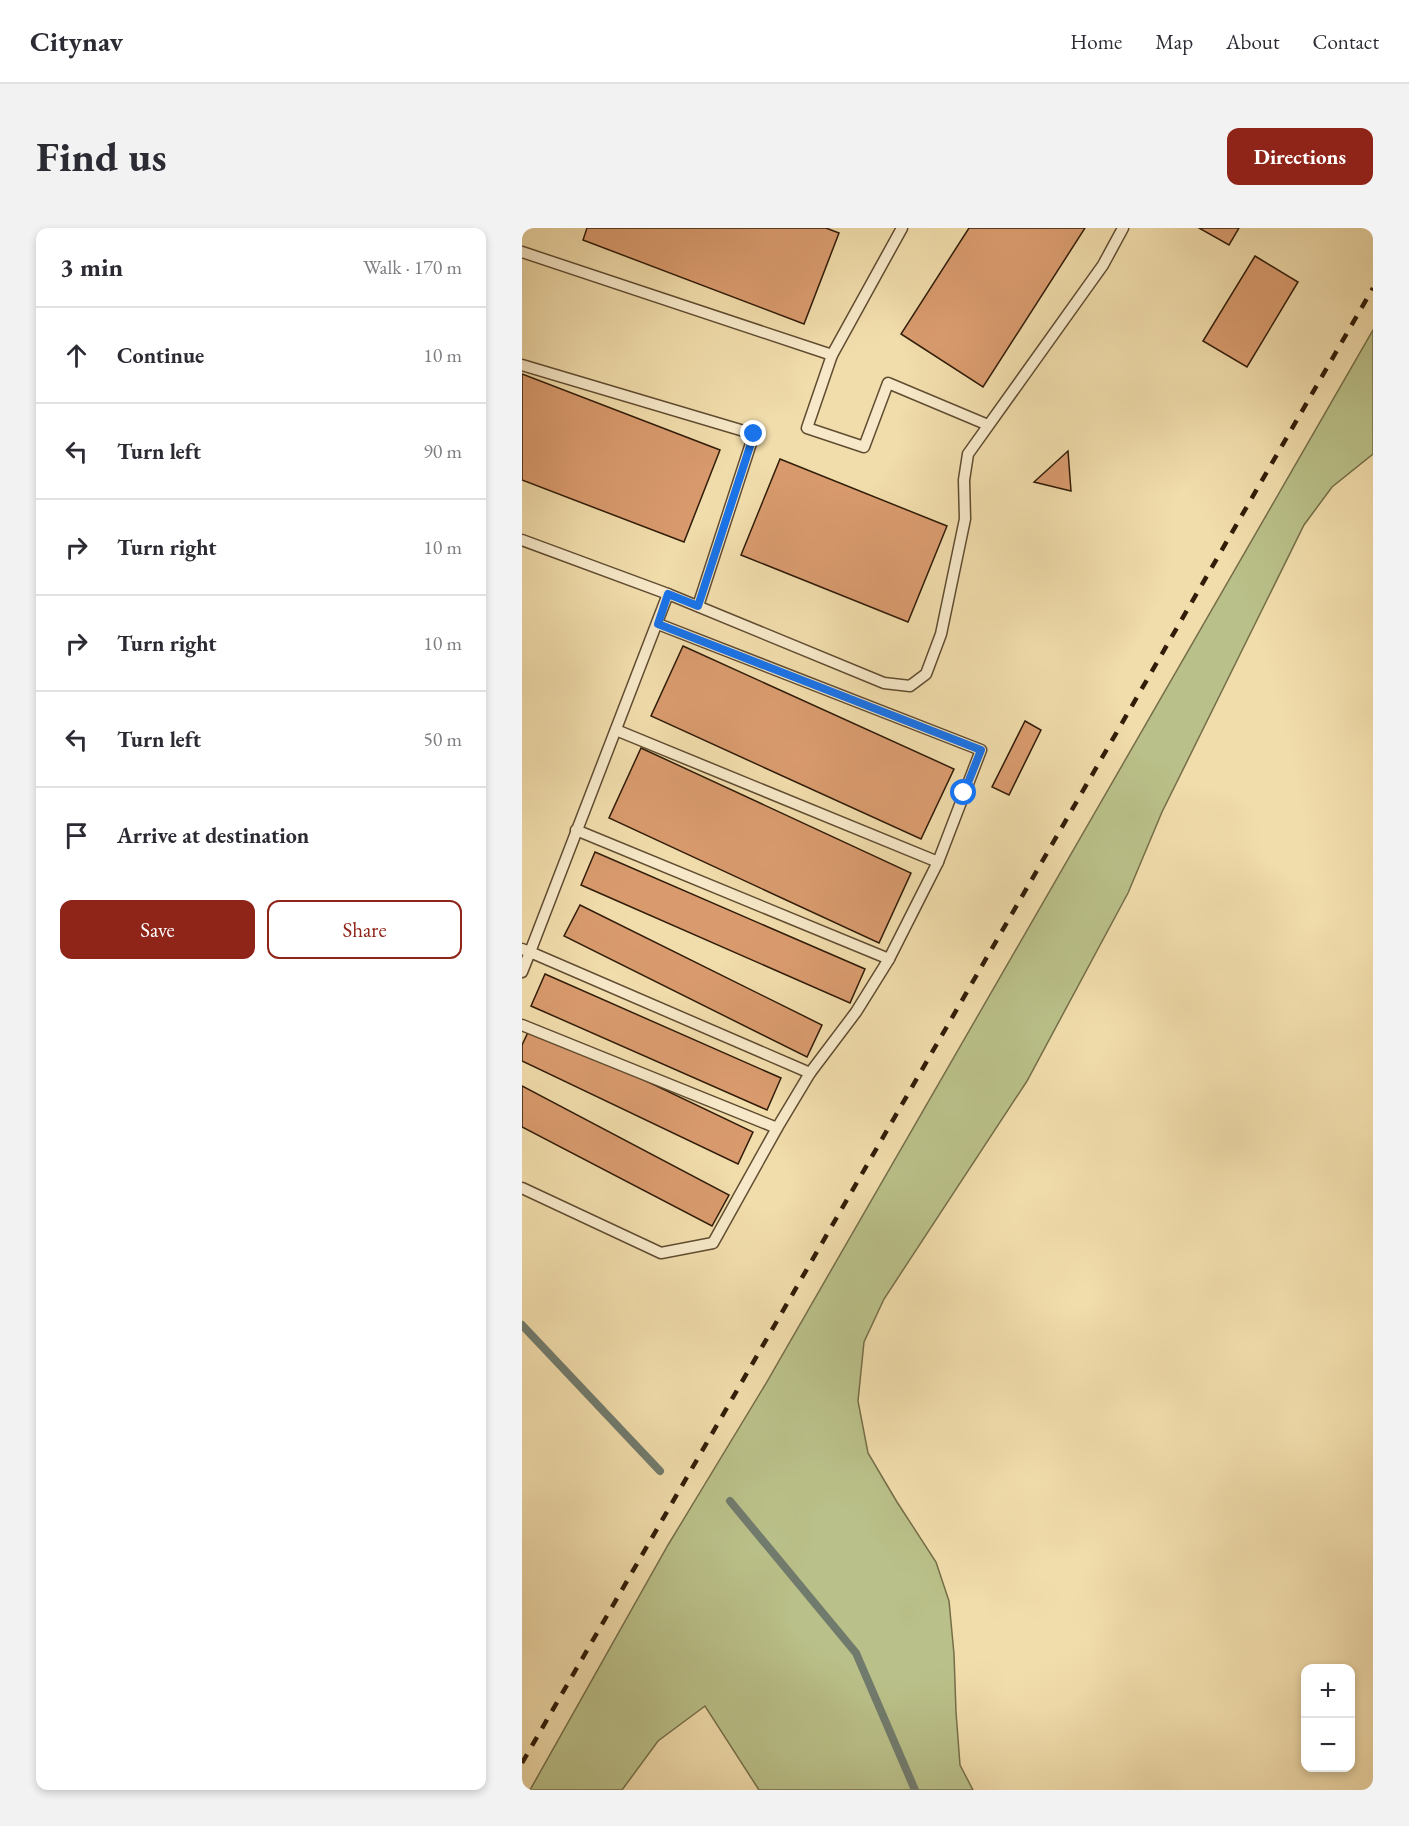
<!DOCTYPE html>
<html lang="en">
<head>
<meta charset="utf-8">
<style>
  :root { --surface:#fff; --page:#f2f2f3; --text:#2b2b33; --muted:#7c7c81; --line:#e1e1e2; --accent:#8f2418 }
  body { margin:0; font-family:"EB Garamond",serif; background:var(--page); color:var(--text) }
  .controls { position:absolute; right:18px; bottom:18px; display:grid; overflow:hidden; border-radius:12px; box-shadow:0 3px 9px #0003 }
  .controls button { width:54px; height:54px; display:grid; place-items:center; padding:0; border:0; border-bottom:2px solid var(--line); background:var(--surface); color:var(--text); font:30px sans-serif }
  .stop { position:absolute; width:18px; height:18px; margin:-14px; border:4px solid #1a73e8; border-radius:50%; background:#fff }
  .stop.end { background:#1a73e8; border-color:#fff; box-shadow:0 2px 6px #0008 }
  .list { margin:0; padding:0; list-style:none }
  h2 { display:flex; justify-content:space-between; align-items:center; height:78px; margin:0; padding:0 24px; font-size:26px }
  h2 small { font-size:20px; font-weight:400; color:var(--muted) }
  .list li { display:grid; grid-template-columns:39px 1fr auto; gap:18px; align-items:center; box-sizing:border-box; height:96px; padding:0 24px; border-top:2px solid var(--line) }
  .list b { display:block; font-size:22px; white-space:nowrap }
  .list em { font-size:20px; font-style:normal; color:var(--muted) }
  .actions { display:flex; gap:12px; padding:18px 24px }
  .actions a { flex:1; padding:14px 0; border:2px solid var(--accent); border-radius:12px; text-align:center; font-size:21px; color:var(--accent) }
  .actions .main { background:var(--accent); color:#fff }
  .icon { flex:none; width:33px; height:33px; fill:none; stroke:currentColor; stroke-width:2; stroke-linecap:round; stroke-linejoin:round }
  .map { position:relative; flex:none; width:851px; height:1562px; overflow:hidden; border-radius:12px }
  header { display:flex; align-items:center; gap:36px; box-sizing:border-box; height:84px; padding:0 30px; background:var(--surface); border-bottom:2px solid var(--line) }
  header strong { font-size:28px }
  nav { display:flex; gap:33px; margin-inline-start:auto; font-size:21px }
  .intro { display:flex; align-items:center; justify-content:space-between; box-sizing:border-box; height:144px; padding:0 36px }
  h1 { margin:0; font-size:42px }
  .button { padding:15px 27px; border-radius:12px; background:var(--accent); color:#fff; font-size:21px; font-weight:700 }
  main { display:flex; gap:36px; padding:0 36px }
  aside { flex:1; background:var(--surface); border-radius:12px; box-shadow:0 3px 9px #0003 }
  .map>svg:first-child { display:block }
  .green { fill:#bac089; stroke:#756e48; stroke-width:1.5 }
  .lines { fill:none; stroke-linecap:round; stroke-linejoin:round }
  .stream { stroke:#717b6d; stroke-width:8 }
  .building { fill:#d99b6e; stroke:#301c08; stroke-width:1.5 }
  .lane-casing { stroke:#604c31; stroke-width:13 }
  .lane { stroke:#f6e8c8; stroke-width:10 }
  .rail { stroke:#301c08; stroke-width:4.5; stroke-dasharray:10 10; stroke-linecap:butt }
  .route { stroke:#1a73e8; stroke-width:8 }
</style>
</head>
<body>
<header>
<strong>Citynav</strong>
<nav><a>Home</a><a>Map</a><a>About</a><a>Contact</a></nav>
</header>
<div class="intro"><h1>Find us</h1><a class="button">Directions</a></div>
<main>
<aside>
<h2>3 min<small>Walk · 170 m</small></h2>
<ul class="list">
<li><svg class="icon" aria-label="ahead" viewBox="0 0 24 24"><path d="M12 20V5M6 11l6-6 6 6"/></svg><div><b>Continue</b></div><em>10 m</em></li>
<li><svg class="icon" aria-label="left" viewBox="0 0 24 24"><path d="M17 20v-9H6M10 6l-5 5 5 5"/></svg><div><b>Turn left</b></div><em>90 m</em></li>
<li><svg class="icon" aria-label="right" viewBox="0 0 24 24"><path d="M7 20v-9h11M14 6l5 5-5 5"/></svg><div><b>Turn right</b></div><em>10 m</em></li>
<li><svg class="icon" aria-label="right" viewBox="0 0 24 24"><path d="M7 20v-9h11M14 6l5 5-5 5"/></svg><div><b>Turn right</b></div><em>10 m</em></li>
<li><svg class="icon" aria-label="left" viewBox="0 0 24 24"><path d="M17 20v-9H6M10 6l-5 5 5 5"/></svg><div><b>Turn left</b></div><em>50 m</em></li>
<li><svg class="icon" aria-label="arrive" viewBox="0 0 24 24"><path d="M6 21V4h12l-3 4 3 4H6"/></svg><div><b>Arrive at destination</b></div></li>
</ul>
<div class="actions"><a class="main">Save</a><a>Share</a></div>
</aside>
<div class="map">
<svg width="851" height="1562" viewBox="0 0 851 1562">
  <rect width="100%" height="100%" fill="#f1dcab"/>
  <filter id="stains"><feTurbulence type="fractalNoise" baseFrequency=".00333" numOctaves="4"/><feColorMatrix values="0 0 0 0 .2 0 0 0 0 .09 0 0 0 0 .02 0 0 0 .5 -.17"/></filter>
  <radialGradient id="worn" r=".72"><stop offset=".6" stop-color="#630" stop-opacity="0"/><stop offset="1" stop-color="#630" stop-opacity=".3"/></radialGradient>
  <path class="green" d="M 851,102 L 851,226 L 810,259 L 782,297 L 640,584 L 606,665 L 505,853 L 362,1071 L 342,1114 L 336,1173 L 346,1225 L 375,1274 L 414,1334 L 427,1373 L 432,1426 L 434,1484 L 438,1537 L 451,1562 L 237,1562 L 183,1478 L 136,1513 L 100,1562 L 8,1562 L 146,1317 L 243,1157 Z"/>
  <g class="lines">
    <g class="stream">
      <path d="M 0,1097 L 138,1243"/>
      <path d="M 208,1273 L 334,1425 L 393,1562"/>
    </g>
  </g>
  <g class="building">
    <path d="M 65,0 L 304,0 L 317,5 L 282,96 L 61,12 Z"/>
    <path d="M 447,0 L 563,0 L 461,159 L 379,106 Z"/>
    <path d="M 677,0 L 717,0 L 707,17 Z"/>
    <path d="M 733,28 L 776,54 L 725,139 L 681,113 Z"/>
    <path d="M 0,146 L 198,222 L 162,314 L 0,252 Z"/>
    <path d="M 546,223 L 549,263 L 512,254 Z"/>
    <path d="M 258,231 L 425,298 L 386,394 L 219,327 Z"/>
    <path d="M 161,418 L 432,541 L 399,611 L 129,488 Z"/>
    <path d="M 503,493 L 519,502 L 487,567 L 470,559 Z"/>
    <path d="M 119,520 L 389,645 L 357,715 L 87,590 Z"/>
    <path d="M 73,624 L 343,741 L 328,775 L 59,657 Z"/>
    <path d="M 58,677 L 300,797 L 285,829 L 42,708 Z"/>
    <path d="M 23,746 L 259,850 L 245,882 L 9,778 Z"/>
    <path d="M 9,798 L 231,904 L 216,936 L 0,833 L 0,817 Z"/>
    <path d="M 0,858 L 207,967 L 190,998 L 0,899 Z"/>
  </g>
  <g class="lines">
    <defs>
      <g id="lane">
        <path d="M 0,24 L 310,127 L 380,0"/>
        <path d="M 310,127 L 285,200 L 342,219 L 366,155 L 466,197"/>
        <path d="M 0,137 L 232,206 L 176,378"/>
        <path d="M 0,312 L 146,366"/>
        <path d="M 94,502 L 416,634"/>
        <path d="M 54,602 L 367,731"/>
        <path d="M 0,721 L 8,724 L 146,366 L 362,455 L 388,458 L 404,446 L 419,406 L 443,291 L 442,252 L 446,226 L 581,37 L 601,0"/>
        <path d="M 0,744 L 8,724 L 288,845"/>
        <path d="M 0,797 L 255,900"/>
        <path d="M 0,960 L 139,1025 L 191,1015 L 255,900 L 288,845 L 334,784 L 367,731 L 416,634 L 459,522 L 136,396"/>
      </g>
    </defs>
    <use href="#lane" class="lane-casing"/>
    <use href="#lane" class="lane"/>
    <path class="rail" d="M 0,1535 L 851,60"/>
  </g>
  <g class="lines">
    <path class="route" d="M 232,206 L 176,378 L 146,366 L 136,396 L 459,522 L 442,565"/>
  </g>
  <rect width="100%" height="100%" filter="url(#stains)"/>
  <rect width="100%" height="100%" fill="url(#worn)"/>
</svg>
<div class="controls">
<button>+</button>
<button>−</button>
</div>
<div class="stop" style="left:442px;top:565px"></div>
<div class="stop end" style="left:232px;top:206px"></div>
</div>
</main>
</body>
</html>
